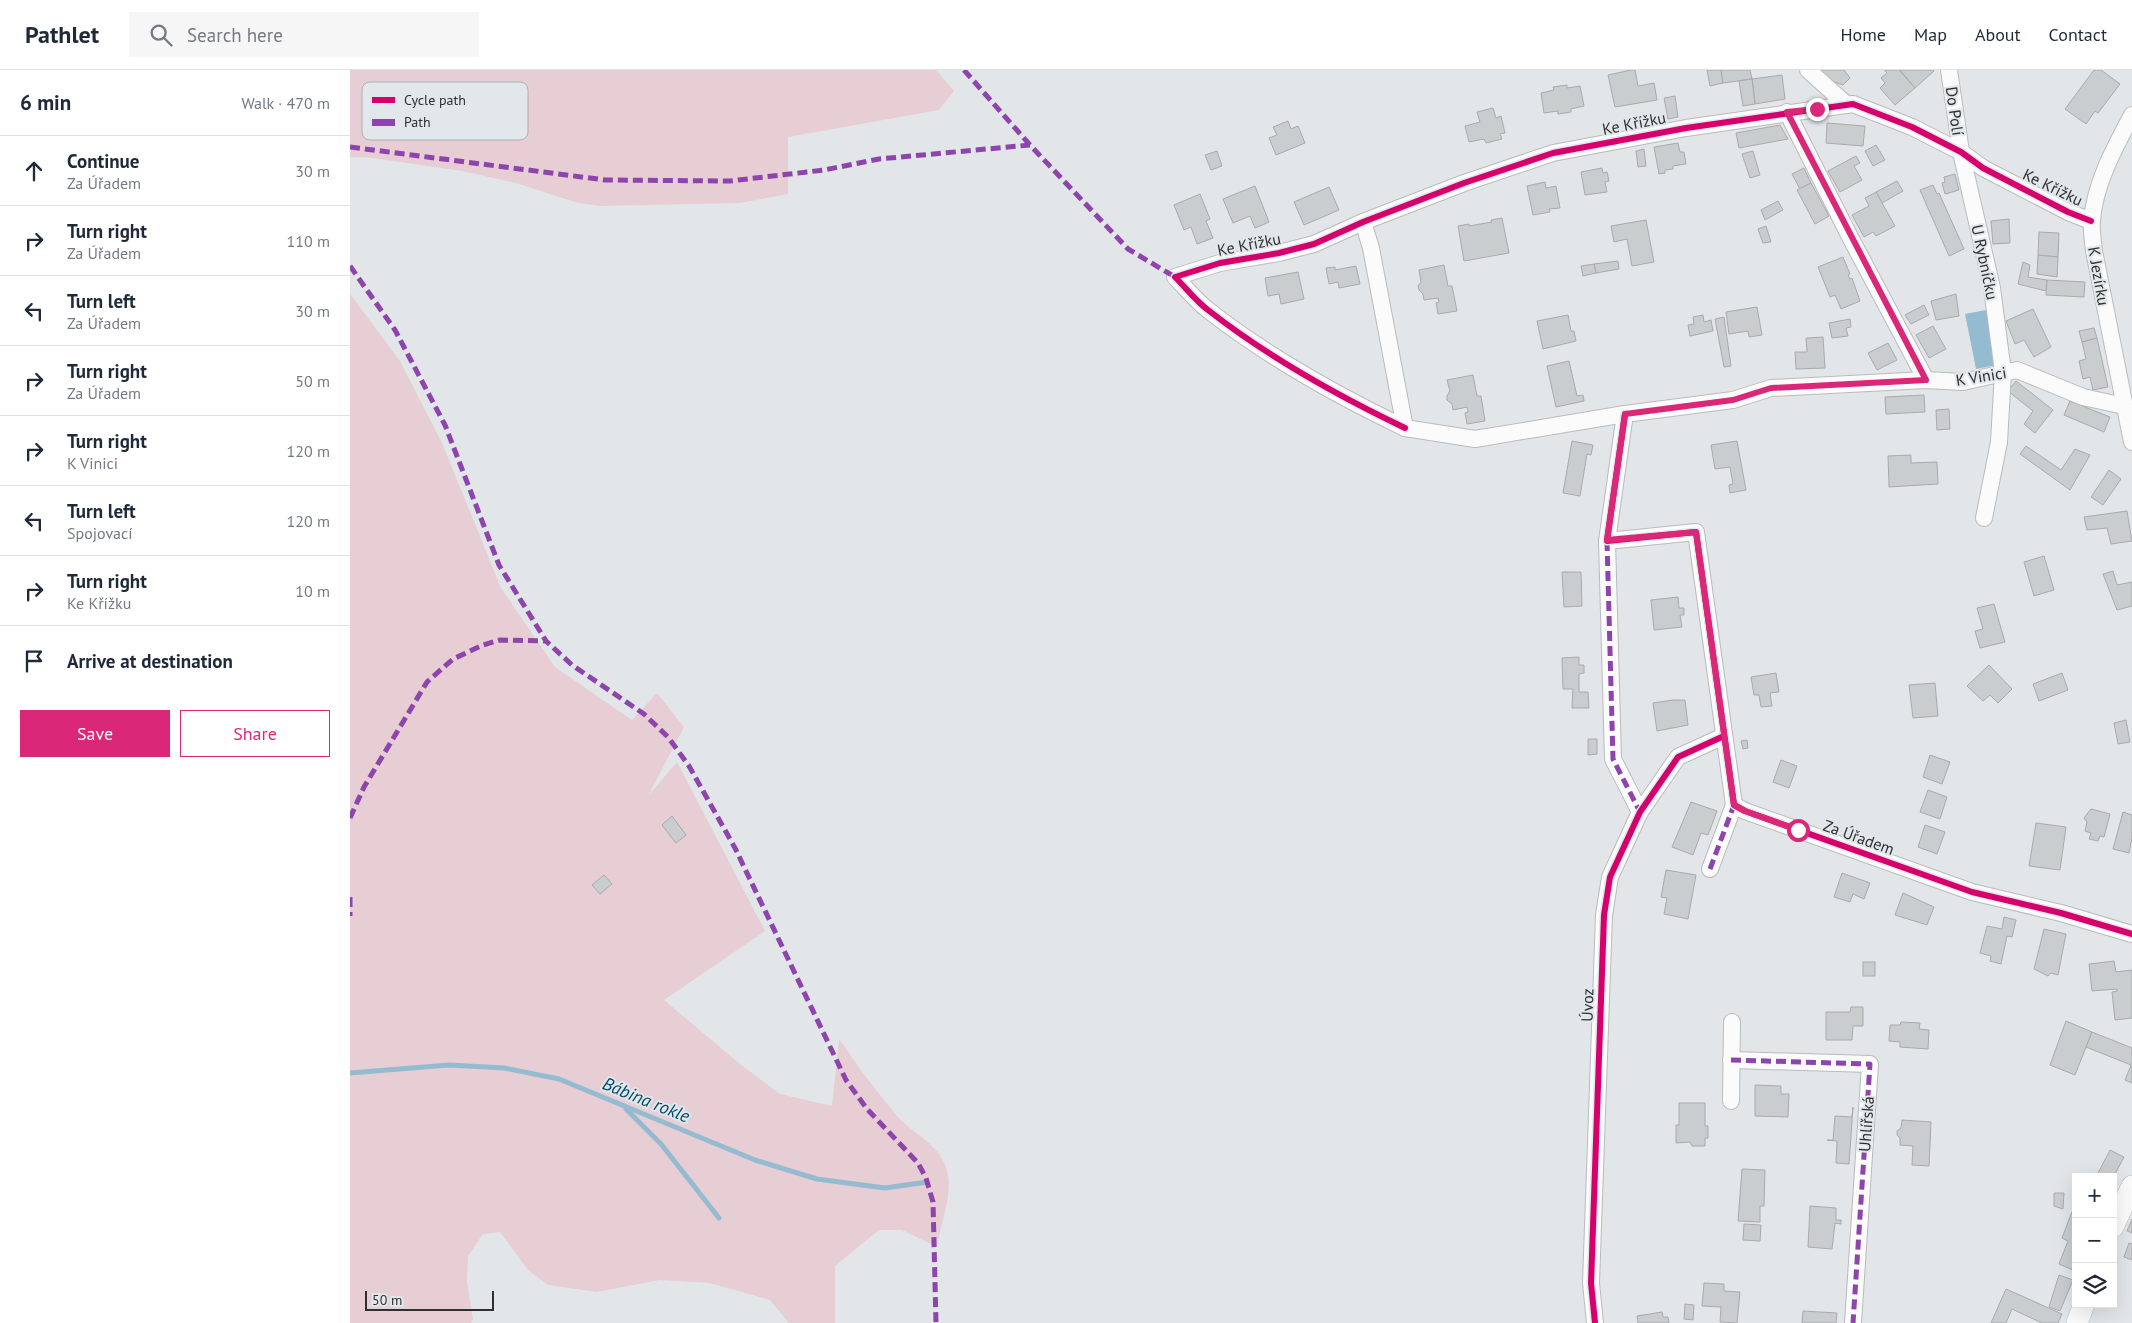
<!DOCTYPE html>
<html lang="en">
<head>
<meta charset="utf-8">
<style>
  :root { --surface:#fff; --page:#f6f6f7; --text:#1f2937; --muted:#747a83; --line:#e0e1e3; --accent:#db2777 }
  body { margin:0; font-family:"PT Sans",sans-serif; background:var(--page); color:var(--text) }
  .controls { position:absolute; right:15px; bottom:15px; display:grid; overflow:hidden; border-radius:0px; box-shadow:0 5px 20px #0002 }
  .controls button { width:45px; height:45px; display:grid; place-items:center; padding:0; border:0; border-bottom:1px solid var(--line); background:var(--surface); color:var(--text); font:25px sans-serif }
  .scale { position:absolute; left:15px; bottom:12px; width:129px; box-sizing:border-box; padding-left:5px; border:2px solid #2e3031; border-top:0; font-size:14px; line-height:18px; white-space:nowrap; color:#2e3031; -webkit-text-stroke:4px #e1e7ea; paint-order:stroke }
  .stop { position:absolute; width:15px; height:15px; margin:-11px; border:4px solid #db2777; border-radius:50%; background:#fff }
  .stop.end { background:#db2777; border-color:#fff; box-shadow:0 1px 5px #0008 }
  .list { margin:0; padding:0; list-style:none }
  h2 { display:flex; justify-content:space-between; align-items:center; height:65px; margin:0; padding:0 20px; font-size:21px }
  h2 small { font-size:16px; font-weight:400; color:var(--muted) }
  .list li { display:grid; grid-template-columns:32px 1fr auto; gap:15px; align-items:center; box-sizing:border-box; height:70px; padding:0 20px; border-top:1px solid var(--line) }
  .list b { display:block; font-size:19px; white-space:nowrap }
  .list p { margin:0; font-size:16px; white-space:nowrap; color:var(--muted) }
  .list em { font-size:16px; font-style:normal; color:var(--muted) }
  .actions { display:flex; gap:10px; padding:15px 20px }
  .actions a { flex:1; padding:11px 0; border:1px solid var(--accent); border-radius:0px; text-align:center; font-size:18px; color:var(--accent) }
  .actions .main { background:var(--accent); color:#fff }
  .icon { flex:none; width:28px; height:28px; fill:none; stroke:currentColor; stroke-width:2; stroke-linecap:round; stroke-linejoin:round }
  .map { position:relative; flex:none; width:1782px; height:1253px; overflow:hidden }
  header { display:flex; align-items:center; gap:30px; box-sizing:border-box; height:70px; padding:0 25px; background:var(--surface); border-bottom:1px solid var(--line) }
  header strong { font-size:24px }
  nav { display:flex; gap:28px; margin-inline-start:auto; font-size:18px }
  .search { width:350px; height:45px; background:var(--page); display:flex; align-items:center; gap:12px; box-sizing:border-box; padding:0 18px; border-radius:0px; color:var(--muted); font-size:19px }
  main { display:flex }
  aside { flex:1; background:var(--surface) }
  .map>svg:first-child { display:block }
  .green { fill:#e7cdd4 }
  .water { fill:#95bbd1 }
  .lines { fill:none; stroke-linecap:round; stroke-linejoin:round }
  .stream { stroke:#95bbd1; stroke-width:5 }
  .building { fill:#cacdce; stroke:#a8aaac }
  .minor-casing { stroke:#b9bbbc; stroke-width:18 }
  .major-casing { stroke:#b9bbbc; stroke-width:22 }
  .minor { stroke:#fbfbfc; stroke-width:16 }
  .major { stroke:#fbfbfc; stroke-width:21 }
  .quiet { stroke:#8e44ad; stroke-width:5; stroke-dasharray:10 5; stroke-linecap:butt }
  .cycleway-casing { stroke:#e1e7ea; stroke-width:9 }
  .cycleway { stroke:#d6006c; stroke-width:6 }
  .route { stroke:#db2777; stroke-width:6 }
  .labels { text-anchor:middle; stroke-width:4; stroke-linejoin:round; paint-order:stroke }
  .street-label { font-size:16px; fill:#2e3031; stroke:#e1e7ea }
  .water-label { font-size:18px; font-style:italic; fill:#014b6a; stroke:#e1e7ea }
  .key { fill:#e1e7ea; stroke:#abb0b2; stroke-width:1 }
  .key-label { font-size:14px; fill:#2e3031 }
</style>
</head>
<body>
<header>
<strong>Pathlet</strong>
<div class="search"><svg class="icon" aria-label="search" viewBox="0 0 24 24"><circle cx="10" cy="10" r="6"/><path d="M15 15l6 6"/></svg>Search here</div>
<nav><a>Home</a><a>Map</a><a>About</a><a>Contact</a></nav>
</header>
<main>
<aside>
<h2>6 min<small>Walk · 470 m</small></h2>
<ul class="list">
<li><svg class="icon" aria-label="ahead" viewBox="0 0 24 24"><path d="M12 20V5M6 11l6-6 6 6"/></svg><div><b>Continue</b><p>Za Úřadem</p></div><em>30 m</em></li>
<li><svg class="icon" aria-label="right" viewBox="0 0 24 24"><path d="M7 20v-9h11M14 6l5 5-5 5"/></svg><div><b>Turn right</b><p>Za Úřadem</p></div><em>110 m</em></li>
<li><svg class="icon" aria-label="left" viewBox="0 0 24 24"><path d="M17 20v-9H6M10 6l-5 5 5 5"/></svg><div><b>Turn left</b><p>Za Úřadem</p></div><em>30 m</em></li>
<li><svg class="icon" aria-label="right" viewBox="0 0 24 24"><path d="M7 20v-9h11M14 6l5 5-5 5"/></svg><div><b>Turn right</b><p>Za Úřadem</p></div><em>50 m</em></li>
<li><svg class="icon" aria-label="right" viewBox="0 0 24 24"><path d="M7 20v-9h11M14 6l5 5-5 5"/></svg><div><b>Turn right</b><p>K Vinici</p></div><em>120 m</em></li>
<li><svg class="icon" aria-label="left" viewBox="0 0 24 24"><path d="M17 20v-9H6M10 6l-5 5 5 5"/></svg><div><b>Turn left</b><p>Spojovací</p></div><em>120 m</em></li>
<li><svg class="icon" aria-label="right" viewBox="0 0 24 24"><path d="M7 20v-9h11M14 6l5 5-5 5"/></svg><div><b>Turn right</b><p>Ke Křížku</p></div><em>10 m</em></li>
<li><svg class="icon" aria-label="arrive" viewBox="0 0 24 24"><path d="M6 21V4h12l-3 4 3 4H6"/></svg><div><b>Arrive at destination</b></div></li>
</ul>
<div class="actions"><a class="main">Save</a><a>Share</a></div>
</aside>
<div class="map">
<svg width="1782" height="1253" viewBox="0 0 1782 1253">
  <rect width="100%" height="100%" fill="#e3e6e8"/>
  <g class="green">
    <path d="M 0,0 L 586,0 L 604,21 L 589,40 L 438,67 L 438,124 L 390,133 L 252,136 L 228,133 L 166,113 L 112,101 L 16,87 L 0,87 Z"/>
    <path d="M 0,224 L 50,291 L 92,373 L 151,518 L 205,597 L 282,650 L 307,623 L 334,657 L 298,726 L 327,692 L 415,861 L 314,930 L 390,994 L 430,1024 L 482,1036 L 489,969 C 507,995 526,1021 547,1046 C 565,1066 593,1075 598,1105 C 602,1126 590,1156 587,1177 L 552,1160 L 529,1160 L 485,1196 L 485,1253 L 439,1253 L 420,1230 L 360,1213 L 309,1210 L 247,1222 L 198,1215 L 178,1200 L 150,1162 L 133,1164 L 118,1186 L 117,1212 L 123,1249 L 121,1253 L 0,1253 Z"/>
  </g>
  <path class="water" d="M 1636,240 L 1647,295 L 1626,299 L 1615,244 Z"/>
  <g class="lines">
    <g class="stream">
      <path d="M 0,1003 L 99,995 L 154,998 L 209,1009 L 405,1090 L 467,1109 L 535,1118 L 577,1112"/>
      <path d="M 276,1039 L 311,1074 L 369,1148"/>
    </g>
  </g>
  <g class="building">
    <path d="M 1281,0 L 1285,0 L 1288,16 L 1304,13 L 1307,30 L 1265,37 L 1258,5 Z"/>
    <path d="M 1357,0 L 1371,0 L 1373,13 L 1360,16 Z"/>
    <path d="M 1371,0 L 1400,0 L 1402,9 L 1373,13 Z"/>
    <path d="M 1470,0 L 1494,0 L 1500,8 L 1493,15 L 1478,10 Z"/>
    <path d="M 1534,0 L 1549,0 L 1565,18 L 1545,35 L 1530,18 L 1535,13 L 1531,8 L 1537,3 Z"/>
    <path d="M 1550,0 L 1583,0 L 1584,1 L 1565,18 Z"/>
    <path d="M 1744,0 L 1751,0 L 1770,14 L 1748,43 L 1745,41 L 1736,54 L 1715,39 Z"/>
    <path d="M 1432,5 L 1435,29 L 1405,34 L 1402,9 Z"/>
    <path d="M 1402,9 L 1405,34 L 1393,36 L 1389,11 Z"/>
    <path d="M 1217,15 L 1217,18 L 1230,16 L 1234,36 L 1221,39 L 1221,42 L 1208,44 L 1208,41 L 1194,43 L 1191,23 L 1204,20 L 1203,17 Z"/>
    <path d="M 1325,26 L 1328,47 L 1318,49 L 1314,28 Z"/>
    <path d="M 1143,38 L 1146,48 L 1151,46 L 1155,63 L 1150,64 L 1152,69 L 1136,73 L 1134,69 L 1119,72 L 1115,56 L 1130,52 L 1127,42 Z"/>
    <path d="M 938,51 L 941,59 L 948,56 L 955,73 L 926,85 L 919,68 L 927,65 L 923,57 Z"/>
    <path d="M 1477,53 L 1515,56 L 1513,76 L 1476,73 Z"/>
    <path d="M 1430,55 L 1438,69 L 1389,78 L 1386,63 Z"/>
    <path d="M 1328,73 L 1330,82 L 1334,82 L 1336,94 L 1323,96 L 1323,99 L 1315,100 L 1315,103 L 1309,104 L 1304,77 Z"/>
    <path d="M 1526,75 L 1535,90 L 1523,96 L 1515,81 Z"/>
    <path d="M 1294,79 L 1296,96 L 1288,97 L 1286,81 Z"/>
    <path d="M 867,81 L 872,96 L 861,100 L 855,85 Z"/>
    <path d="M 1403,81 L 1410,105 L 1400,108 L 1392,84 Z"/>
    <path d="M 1506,86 L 1510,93 L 1504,96 L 1512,110 L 1490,122 L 1478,101 Z"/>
    <path d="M 1252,98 L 1253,103 L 1257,102 L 1259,111 L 1255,112 L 1257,122 L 1235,125 L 1231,102 Z"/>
    <path d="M 1454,98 L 1461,113 L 1450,119 L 1442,104 Z"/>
    <path d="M 1605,104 L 1609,120 L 1595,124 L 1592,113 L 1595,112 L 1594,107 Z"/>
    <path d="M 1547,111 L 1553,121 L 1532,133 L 1526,122 Z"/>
    <path d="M 1195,112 L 1196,118 L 1206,116 L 1210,138 L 1199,139 L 1200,142 L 1183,145 L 1177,116 Z"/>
    <path d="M 1461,113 L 1479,146 L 1465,154 L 1447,120 Z"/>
    <path d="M 1583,115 L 1587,124 L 1589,123 L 1614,179 L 1599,186 L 1570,120 Z"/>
    <path d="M 905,116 L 919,152 L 905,158 L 900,146 L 883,153 L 873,129 Z"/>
    <path d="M 979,117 L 989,140 L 954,155 L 944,132 Z"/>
    <path d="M 1526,122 L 1545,156 L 1526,166 L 1523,162 L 1514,167 L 1502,145 L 1519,136 L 1515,128 Z"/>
    <path d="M 850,124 L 860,149 L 856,151 L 863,168 L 847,174 L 841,157 L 834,160 L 824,135 Z"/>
    <path d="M 1428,131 L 1433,140 L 1415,150 L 1411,140 Z"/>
    <path d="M 1152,148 L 1159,183 L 1114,191 L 1108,156 L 1119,154 L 1119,156 L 1142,152 L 1141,150 Z"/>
    <path d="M 1659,149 L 1660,173 L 1643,174 L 1641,151 Z"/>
    <path d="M 1296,150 L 1304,192 L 1282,196 L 1277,169 L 1264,172 L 1261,156 Z"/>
    <path d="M 1416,156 L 1421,172 L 1413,173 L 1408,159 Z"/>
    <path d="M 1689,162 L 1709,163 L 1708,187 L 1688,185 Z"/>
    <path d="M 1688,185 L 1708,187 L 1707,207 L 1687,204 Z"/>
    <path d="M 1493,187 L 1500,204 L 1498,205 L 1500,209 L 1502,208 L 1510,231 L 1491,239 L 1485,225 L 1480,227 L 1468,197 Z"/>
    <path d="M 1268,191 L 1269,199 L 1246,203 L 1244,194 Z"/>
    <path d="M 1673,192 L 1680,195 L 1678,207 L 1697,210 L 1696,221 L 1668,214 Z"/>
    <path d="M 1244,194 L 1246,203 L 1233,206 L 1231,196 Z"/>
    <path d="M 1094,195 L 1098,216 L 1102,216 L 1107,241 L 1088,244 L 1086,233 L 1089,232 L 1088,228 L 1074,230 L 1073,224 L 1069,220 L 1068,216 L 1071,212 L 1069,200 Z"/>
    <path d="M 1006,196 L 1010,214 L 989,218 L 988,212 L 979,214 L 976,198 L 985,197 L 985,200 Z"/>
    <path d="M 948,202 L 954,229 L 931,234 L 929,224 L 918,226 L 915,208 Z"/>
    <path d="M 1697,210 L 1735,212 L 1734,227 L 1696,225 Z"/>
    <path d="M 1606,224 L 1609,246 L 1586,250 L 1581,231 Z"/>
    <path d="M 1574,235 L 1579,245 L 1561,254 L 1555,245 Z"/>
    <path d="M 1407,237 L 1412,265 L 1399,267 L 1398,261 L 1379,264 L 1376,242 Z"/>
    <path d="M 1683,239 L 1701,277 L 1684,287 L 1674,270 L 1665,274 L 1656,251 Z"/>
    <path d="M 1218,245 L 1221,261 L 1224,261 L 1226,271 L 1193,279 L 1187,251 Z"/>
    <path d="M 1353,245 L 1354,252 L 1361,250 L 1363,261 L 1340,266 L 1338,255 L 1344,254 L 1343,247 Z"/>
    <path d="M 1374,247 L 1381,296 L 1374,297 L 1365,249 Z"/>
    <path d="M 1500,249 L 1501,257 L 1496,258 L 1498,266 L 1482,268 L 1479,253 Z"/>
    <path d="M 1583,256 L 1596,279 L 1579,288 L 1566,265 Z"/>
    <path d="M 1744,258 L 1747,268 L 1732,272 L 1729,261 Z"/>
    <path d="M 1473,267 L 1475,298 L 1446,299 L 1445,282 L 1457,282 L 1456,268 Z"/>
    <path d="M 1747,268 L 1758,317 L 1743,320 L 1740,307 L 1733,309 L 1729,291 L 1736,289 L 1732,272 Z"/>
    <path d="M 1538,273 L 1547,290 L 1527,300 L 1518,283 Z"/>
    <path d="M 1219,291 L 1227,326 L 1233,325 L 1234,331 L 1206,337 L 1197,296 Z"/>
    <path d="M 1123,305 L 1127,326 L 1131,326 L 1135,351 L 1117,354 L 1115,343 L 1118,342 L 1117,337 L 1103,340 L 1102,334 L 1097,330 L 1097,326 L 1100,321 L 1097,310 Z"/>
    <path d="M 1666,311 L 1703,340 L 1685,363 L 1674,354 L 1683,341 L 1658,321 Z"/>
    <path d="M 1574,325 L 1575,342 L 1536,344 L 1535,327 Z"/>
    <path d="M 1720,331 L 1760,347 L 1754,362 L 1714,345 Z"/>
    <path d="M 1599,339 L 1600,359 L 1587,360 L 1586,340 Z"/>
    <path d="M 1222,371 L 1243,375 L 1241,385 L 1237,384 L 1230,426 L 1213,423 Z"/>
    <path d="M 1387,371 L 1396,420 L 1380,423 L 1379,415 L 1383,414 L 1380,397 L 1365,399 L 1361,375 Z"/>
    <path d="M 1676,376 L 1711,400 L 1725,379 L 1740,385 L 1720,420 L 1670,384 Z"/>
    <path d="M 1561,385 L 1561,393 L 1587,392 L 1588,414 L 1539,417 L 1538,386 Z"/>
    <path d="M 1759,400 L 1771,409 L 1753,435 L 1741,427 Z"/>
    <path d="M 1777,441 L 1782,471 L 1761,474 L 1757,458 L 1737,460 L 1734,447 Z"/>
    <path d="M 1694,486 L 1704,520 L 1684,526 L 1674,492 Z"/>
    <path d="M 1763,501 L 1767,515 L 1782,512 L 1782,536 L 1767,540 L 1753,504 Z"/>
    <path d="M 1212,502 L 1231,502 L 1232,536 L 1214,537 Z"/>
    <path d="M 1328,527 L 1329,538 L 1334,538 L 1334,545 L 1330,545 L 1332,557 L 1304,560 L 1301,530 Z"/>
    <path d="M 1644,534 L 1655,572 L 1630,578 L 1625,561 L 1633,559 L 1627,538 Z"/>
    <path d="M 1229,587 L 1229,595 L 1234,595 L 1234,603 L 1229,604 L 1229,622 L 1238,622 L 1239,638 L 1222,638 L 1223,619 L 1213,619 L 1212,588 Z"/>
    <path d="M 1639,595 L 1662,619 L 1648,633 L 1640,625 L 1633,631 L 1617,616 Z"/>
    <path d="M 1426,603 L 1429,622 L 1420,623 L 1422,636 L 1411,637 L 1409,625 L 1404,625 L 1401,607 Z"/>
    <path d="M 1712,603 L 1718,620 L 1689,631 L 1683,614 Z"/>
    <path d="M 1585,613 L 1588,646 L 1563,648 L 1559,615 Z"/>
    <path d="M 1323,630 L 1335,630 L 1338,655 L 1307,661 L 1303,633 Z"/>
    <path d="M 1776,650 L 1780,672 L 1768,674 L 1764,653 Z"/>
    <path d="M 1238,669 L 1247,669 L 1247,684 L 1238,685 Z"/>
    <path d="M 1397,670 L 1398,678 L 1393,679 L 1391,671 Z"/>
    <path d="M 1580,685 L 1600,692 L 1592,714 L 1573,707 Z"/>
    <path d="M 1431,690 L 1447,696 L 1439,718 L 1423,712 Z"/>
    <path d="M 1578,720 L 1597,727 L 1590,749 L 1570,742 Z"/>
    <path d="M 1341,732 L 1367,741 L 1358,765 L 1351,763 L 1343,785 L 1322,777 Z"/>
    <path d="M 1741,739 L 1760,744 L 1754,767 L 1750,766 L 1748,771 L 1739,769 L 1741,763 L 1735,761 L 1737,752 L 1734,748 Z"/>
    <path d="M 1773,742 L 1782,745 L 1782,768 L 1779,783 L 1763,779 Z"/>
    <path d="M 322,746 L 336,765 L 326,773 L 312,755 Z"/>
    <path d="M 1686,753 L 1716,757 L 1710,800 L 1679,796 Z"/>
    <path d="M 1575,755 L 1595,762 L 1587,784 L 1568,777 Z"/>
    <path d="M 1316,800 L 1346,805 L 1338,849 L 1314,844 L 1317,828 L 1311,827 Z"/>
    <path d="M 1492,803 L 1520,813 L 1514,829 L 1503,824 L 1500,832 L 1484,827 Z"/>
    <path d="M 254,805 L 262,814 L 250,824 L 242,815 Z"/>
    <path d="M 1553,823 L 1584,837 L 1577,855 L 1545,845 Z"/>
    <path d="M 1654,847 L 1666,850 L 1662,867 L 1657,866 L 1651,894 L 1640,891 L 1641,886 L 1630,883 L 1637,856 L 1652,859 Z"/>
    <path d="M 1694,859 L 1716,864 L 1708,905 L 1701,903 L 1698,906 L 1684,899 Z"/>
    <path d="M 1764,891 L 1766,902 L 1782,900 L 1782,948 L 1765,950 L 1762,922 L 1767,921 L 1767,919 L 1742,921 L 1739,894 Z"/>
    <rect x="1513" y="892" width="12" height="14"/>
    <path d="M 1501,937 L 1513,937 L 1513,956 L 1503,956 L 1502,970 L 1476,970 L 1476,942 L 1500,942 Z"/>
    <path d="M 1716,951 L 1742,962 L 1725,1005 L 1700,995 Z"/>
    <path d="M 1551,952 L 1570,953 L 1569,959 L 1579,960 L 1578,979 L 1550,977 L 1550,972 L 1539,971 L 1540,955 L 1550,955 Z"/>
    <path d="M 1742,962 L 1782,978 L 1782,1013 L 1775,1010 L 1781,995 L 1736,977 Z"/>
    <path d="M 1405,1015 L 1431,1016 L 1431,1024 L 1439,1024 L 1438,1047 L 1405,1046 Z"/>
    <path d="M 1329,1033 L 1355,1033 L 1355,1056 L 1358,1056 L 1358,1068 L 1355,1068 L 1355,1076 L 1342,1076 L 1340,1072 L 1326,1073 L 1326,1055 L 1329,1055 Z"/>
    <path d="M 1503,1037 L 1499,1094 L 1486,1093 L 1487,1071 L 1477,1070 L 1483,1070 L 1485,1046 L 1502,1047 Z"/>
    <path d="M 1552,1050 L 1581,1052 L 1579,1096 L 1562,1095 L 1563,1076 L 1550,1075 L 1550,1068 L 1547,1065 L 1547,1061 L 1551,1058 Z"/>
    <path d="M 1760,1080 L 1774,1087 L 1763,1108 L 1746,1107 Z"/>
    <path d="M 1392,1099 L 1415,1100 L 1414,1136 L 1410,1136 L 1410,1152 L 1388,1151 Z"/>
    <path d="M 1704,1123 L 1714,1123 L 1713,1139 L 1704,1136 Z"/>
    <path d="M 1460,1136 L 1486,1138 L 1486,1150 L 1491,1150 L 1491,1154 L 1485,1153 L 1482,1179 L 1458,1177 Z"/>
    <path d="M 1722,1142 L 1726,1144 L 1726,1192 L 1723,1200 L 1709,1194 L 1718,1171 L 1712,1168 Z"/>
    <path d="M 1782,1149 L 1782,1163 L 1777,1161 Z"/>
    <path d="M 1394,1154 L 1411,1155 L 1410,1171 L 1393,1170 Z"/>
    <path d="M 1779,1173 L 1782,1174 L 1782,1190 L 1774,1187 Z"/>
    <path d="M 1709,1205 L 1723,1210 L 1710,1241 L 1699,1237 Z"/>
    <path d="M 1354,1213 L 1374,1214 L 1374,1221 L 1390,1222 L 1387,1253 L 1370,1252 L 1371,1237 L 1352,1236 Z"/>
    <path d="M 1656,1219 L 1712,1244 L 1708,1253 L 1692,1253 L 1662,1239 L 1656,1253 L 1641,1253 Z"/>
    <path d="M 1335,1234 L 1344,1235 L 1343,1250 L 1334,1249 Z"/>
    <path d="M 1453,1241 L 1487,1243 L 1486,1253 L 1452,1253 Z"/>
    <path d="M 1312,1242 L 1313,1247 L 1318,1247 L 1319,1253 L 1288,1253 L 1287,1246 Z"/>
  </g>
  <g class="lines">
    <defs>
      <g id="minor">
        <path d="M 1458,0 L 1497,35"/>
        <path d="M 1599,0 L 1611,82 L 1642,218 L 1653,302 L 1649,372 L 1634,448"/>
        <path d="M 1437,42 L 1500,167 L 1576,310"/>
        <path d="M 1782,45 C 1765,77 1745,113 1742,150 C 1741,160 1743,171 1744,181 L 1782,372"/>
        <path d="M 1013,152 L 1021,178 L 1055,358 L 1125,369 L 1275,344 L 1383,330 L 1421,318 L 1576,310 L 1613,312 L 1667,300 L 1733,327 L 1774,336"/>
        <path d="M 1275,344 L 1257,471 L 1346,462 L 1384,735 L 1395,741 L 1622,822 L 1711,843 L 1782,864"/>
        <path d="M 1055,358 C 986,325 918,287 858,240 C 846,231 836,218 825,207 L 870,193 L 929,183 L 964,174 L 1013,152 L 1114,113 L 1203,83 L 1336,58 L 1503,34 L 1562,57 L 1611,82 L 1633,98 L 1718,142 L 1741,151"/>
        <path d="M 1257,471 L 1263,689 L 1290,742"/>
        <path d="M 1360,799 L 1384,735"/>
        <path d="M 1381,990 L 1520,994 L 1503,1253"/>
        <path d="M 1381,1031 L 1382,952"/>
        <path d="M 1245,1253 L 1241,1213 L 1254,845 L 1260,807 L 1290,742 L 1328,687 L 1374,666"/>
      </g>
      <g id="major">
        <path d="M 1763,1157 L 1782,1116"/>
        <path d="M 1727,1253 L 1734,1234"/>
      </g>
    </defs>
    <use href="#minor" class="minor-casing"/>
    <use href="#major" class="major-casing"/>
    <use href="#minor" class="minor"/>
    <use href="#major" class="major"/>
    <g class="quiet">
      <path d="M 614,0 L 680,75 L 778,179 L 825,207"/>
      <path d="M 0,77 L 255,110 L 380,111 L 474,100 L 529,89 L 680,75"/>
      <path d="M 0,196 L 45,260 L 95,355 L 149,495 L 196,571 L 222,595 L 294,644 L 318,667 L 339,696 L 385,778 L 496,1010 L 517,1039 L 568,1093 L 576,1108 L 583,1132 L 586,1253"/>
      <path d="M 1257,471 L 1263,689 L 1290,742"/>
      <path d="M 0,748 L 14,717 L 77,612 L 103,589 L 133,575 L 150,570 L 196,571"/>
      <path d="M 1360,799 L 1384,735"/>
      <path d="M 0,827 L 0,846"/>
      <path d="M 1381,990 L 1520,994 L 1503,1253"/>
    </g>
    <defs>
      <g id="cycleway">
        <path d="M 1275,344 L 1257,471 L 1346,462 L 1384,735 L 1395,741 L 1622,822 L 1711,843 L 1782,864"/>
        <path d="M 1055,358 C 986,325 918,287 858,240 C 846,231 836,218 825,207 L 870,193 L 929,183 L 964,174 L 1013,152 L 1114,113 L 1203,83 L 1336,58 L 1503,34 L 1562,57 L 1611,82 L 1633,98 L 1718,142 L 1741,151"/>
        <path d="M 1245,1253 L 1241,1213 L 1254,845 L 1260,807 L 1290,742 L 1328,687 L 1374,666"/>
      </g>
    </defs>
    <use href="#cycleway" class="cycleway-casing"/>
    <use href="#cycleway" class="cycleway"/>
  </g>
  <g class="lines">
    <path class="route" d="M 1448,760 L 1395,741 L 1384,735 L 1346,462 L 1257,470 L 1275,344 L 1383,330 L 1421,318 L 1576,310 L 1437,42 L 1467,39"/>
  </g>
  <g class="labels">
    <g class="street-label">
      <text transform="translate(1605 41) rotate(82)" y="6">Do Polí</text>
      <text transform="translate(1284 53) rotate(-11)" y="6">Ke Křížku</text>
      <text transform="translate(1703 117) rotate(26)" y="6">Ke Křížku</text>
      <text transform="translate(899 174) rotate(-11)" y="6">Ke Křížku</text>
      <text transform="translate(1635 192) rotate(78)" y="6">U Rybníčku</text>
      <text transform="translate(1749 206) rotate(80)" y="6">K Jezírku</text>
      <text transform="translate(1631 306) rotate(-9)" y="6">K Vinici</text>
      <text transform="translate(1509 767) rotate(20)" y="6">Za Úřadem</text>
      <text transform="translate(1237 935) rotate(-88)" y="6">Úvoz</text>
      <text transform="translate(1516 1054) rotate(-86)" y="6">Uhlířská</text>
    </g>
    <g class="water-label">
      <text transform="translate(296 1030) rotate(22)" y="6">Bábina rokle</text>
    </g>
  </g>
  <rect x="12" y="12" width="166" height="58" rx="8" class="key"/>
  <rect x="22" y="27" width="23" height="6" fill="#d6006c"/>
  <rect x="22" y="49" width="23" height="7" fill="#8e44ad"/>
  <g class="key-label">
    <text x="54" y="35">Cycle path</text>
    <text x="54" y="57">Path</text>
  </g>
</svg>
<div class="controls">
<button>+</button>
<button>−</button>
<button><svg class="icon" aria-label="layers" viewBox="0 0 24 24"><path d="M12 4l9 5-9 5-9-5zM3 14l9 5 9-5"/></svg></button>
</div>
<div class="scale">50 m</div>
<div class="stop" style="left:1448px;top:760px"></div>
<div class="stop end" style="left:1467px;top:39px"></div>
</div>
</main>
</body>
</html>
